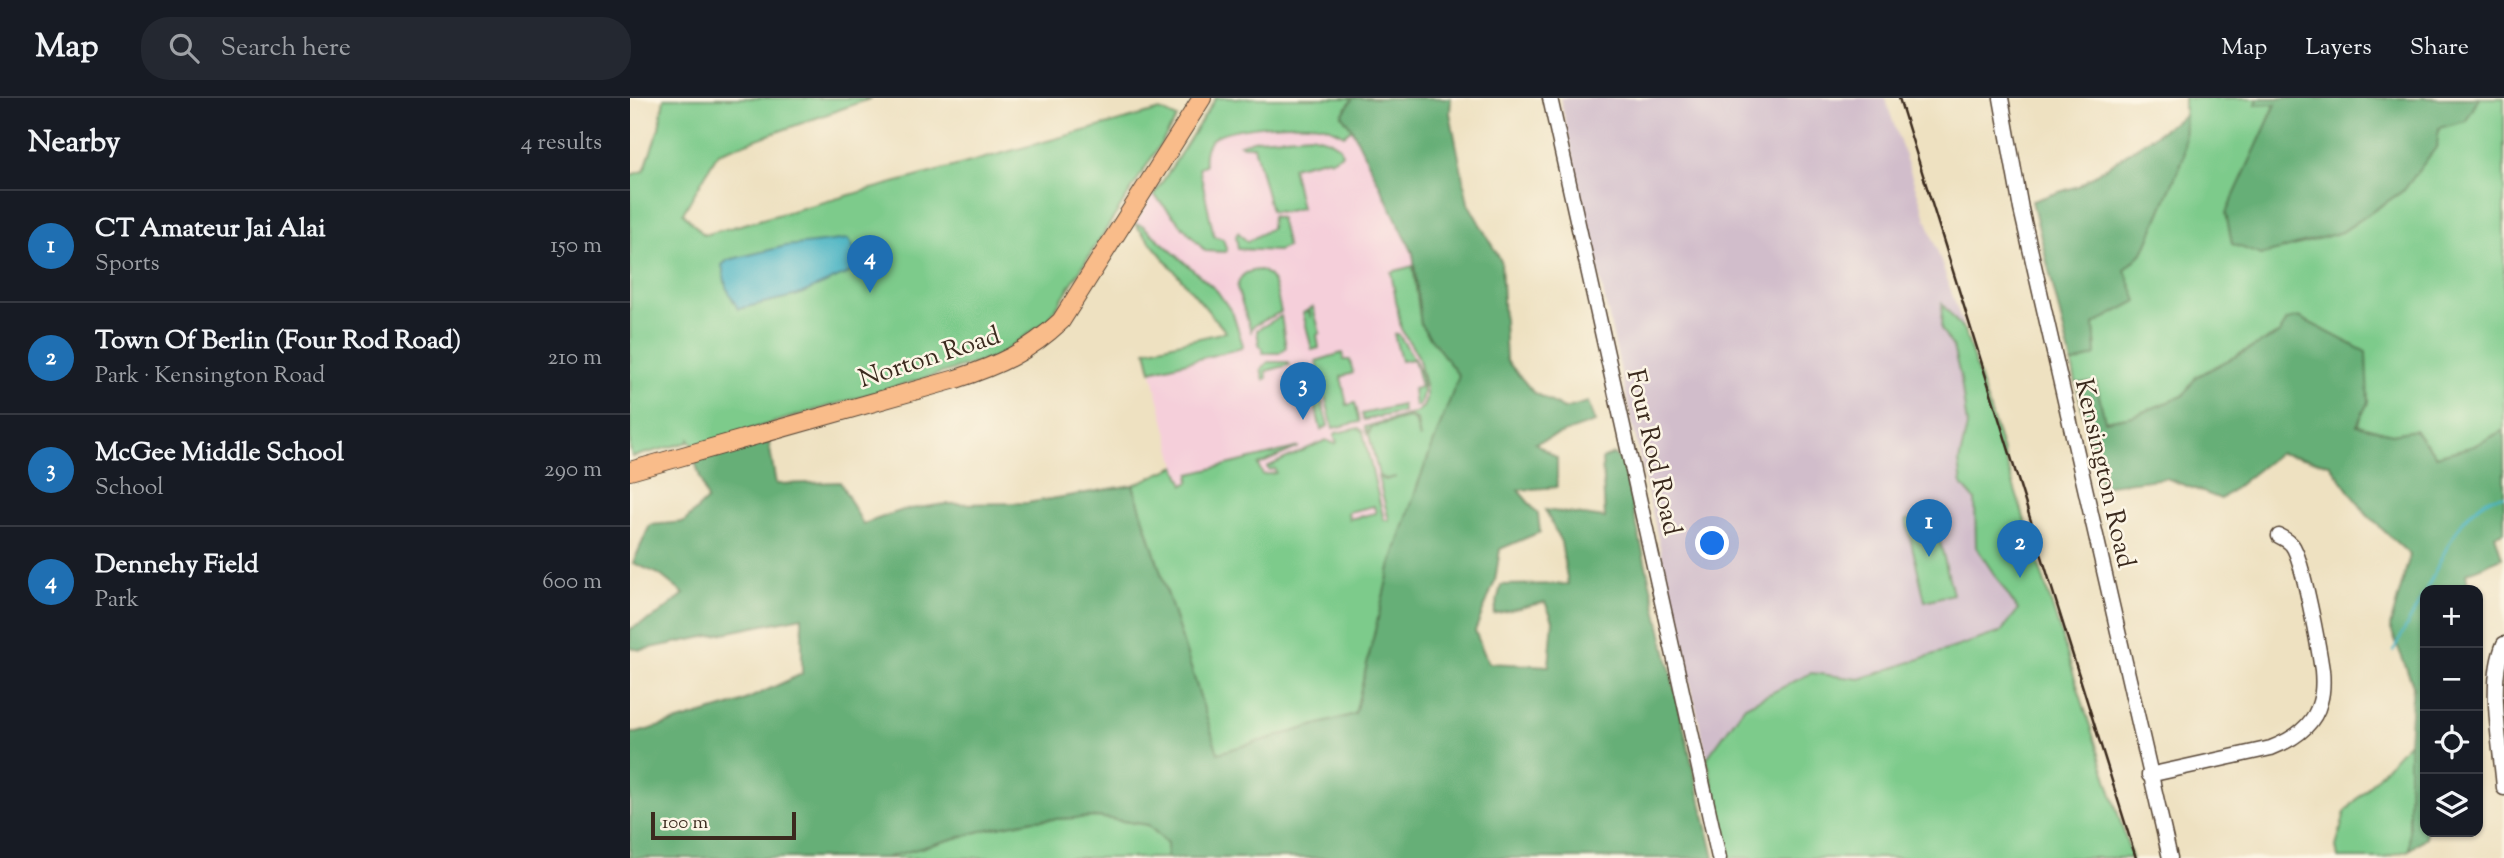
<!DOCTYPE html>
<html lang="en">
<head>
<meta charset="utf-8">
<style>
  :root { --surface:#171b24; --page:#242831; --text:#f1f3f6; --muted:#9ea1a6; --line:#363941; --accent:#1f6fb2 }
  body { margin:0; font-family:"Sorts Mill Goudy",serif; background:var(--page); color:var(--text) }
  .controls { position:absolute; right:21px; bottom:21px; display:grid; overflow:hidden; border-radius:14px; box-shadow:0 2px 5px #0004 }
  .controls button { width:63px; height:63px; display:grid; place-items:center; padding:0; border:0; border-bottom:2px solid var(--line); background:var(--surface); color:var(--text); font:35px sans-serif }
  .scale { position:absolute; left:21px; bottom:18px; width:145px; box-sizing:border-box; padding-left:7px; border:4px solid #3b2a1e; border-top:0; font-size:19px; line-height:24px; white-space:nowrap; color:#3b2a1e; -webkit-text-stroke:5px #fcf5e5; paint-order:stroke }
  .you { position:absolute; left:1083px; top:446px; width:24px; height:24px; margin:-18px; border:5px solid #fff; border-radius:50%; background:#1a73e8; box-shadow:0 0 0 10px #1a73e833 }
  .badge { display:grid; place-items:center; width:46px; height:46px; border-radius:50%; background:var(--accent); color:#fff; font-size:23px; font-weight:700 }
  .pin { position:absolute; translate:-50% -58px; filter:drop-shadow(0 2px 4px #0008) }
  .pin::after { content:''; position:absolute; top:37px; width:24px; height:21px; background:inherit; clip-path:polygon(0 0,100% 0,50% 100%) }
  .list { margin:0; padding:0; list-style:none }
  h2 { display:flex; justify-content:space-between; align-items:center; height:91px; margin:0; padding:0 28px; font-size:30px }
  h2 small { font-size:23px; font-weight:400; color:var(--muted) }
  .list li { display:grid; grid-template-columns:46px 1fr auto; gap:21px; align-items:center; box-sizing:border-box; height:112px; padding:0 28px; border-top:2px solid var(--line) }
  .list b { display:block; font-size:26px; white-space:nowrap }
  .list p { margin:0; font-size:23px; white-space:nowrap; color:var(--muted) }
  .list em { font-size:23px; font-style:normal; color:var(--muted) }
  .icon { flex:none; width:38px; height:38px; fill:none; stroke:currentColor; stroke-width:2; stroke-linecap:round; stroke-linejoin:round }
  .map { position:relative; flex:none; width:1874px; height:760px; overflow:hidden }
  header { display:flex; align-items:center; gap:42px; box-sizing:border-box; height:98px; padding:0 35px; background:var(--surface); border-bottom:2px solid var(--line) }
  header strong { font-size:33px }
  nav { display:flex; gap:38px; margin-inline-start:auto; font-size:24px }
  .search { width:490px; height:63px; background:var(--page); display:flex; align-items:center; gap:18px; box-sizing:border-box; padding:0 24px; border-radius:28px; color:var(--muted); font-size:26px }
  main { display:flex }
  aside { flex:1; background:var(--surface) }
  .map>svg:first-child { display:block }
  .built { fill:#f5cfda }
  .industrial { fill:#d1bdcb }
  .green { fill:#7dcb8b; stroke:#5c7a54; stroke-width:2; fill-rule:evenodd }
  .forest { fill:#66af77; stroke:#506c4a; stroke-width:2 }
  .water { fill:#46b3c3; stroke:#406e70; stroke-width:2 }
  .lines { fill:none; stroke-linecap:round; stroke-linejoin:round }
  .stream { stroke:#46b3c3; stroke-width:2.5 }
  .minor-casing { stroke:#564536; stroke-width:17 }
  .major-casing { stroke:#564536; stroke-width:20 }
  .minor { stroke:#fff; stroke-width:14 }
  .major { stroke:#f9bc8a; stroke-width:18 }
  .rail { stroke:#3b2a1e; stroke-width:2.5 }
  .labels { text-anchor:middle; stroke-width:5; stroke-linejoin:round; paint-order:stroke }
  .street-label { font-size:26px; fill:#3b2a1e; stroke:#fcf5e5 }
</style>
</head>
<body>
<header>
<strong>Map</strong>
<div class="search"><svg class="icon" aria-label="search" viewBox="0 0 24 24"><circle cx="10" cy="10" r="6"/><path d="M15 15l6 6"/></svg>Search here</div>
<nav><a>Map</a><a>Layers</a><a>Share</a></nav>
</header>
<main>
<aside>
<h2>Nearby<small>4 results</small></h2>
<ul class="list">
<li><span class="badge">1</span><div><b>CT Amateur Jai Alai</b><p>Sports</p></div><em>150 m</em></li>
<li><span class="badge">2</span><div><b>Town Of Berlin (Four Rod Road)</b><p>Park · Kensington Road</p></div><em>210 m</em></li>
<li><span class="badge">3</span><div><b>McGee Middle School</b><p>School</p></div><em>290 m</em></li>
<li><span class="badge">4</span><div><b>Dennehy Field</b><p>Park</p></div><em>600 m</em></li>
</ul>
</aside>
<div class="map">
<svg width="1874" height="760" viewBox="0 0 1874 760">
  <rect width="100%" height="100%" fill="#fcf5e5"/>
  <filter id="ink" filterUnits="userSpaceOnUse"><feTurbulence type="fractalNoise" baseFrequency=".0143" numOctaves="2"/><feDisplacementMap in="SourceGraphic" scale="14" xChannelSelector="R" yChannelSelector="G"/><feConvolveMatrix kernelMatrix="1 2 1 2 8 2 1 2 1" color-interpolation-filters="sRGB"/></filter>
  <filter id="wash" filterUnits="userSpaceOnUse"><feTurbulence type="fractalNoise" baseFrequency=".00686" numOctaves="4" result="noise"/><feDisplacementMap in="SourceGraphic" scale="28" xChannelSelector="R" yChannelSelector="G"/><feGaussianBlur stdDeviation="1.57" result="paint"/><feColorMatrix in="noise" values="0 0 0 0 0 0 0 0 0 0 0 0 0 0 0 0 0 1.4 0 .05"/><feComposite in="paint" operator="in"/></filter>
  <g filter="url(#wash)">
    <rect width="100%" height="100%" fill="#eee1c1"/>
    <path class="built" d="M 586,0 L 723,0 L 712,17 L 722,31 L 783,155 L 791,227 L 829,278 L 760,470 L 725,616 L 588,656 L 503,387 L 546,368 L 516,252 L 596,234 L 505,126 Z"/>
    <path class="industrial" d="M 930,0 L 1255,0 L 1335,234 L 1313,207 L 1311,231 L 1323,249 L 1331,282 L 1337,328 L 1329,364 L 1332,387 L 1345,402 L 1346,449 L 1388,512 L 1372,534 L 1230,581 L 1181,575 L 1115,608 L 1077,660 Z"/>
    <g class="green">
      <path d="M 34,0 L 242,0 L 88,55 L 53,115 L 74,137 L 530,12 L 547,20 L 419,221 L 366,259 L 64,348 L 59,341 L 59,344 L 2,359 L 0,350 L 0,77 L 14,73 L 29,30 Z"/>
      <path d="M 586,0 L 723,0 L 712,17 L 722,31 L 714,37 C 708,34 701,30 694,28 C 676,22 595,28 582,41 C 575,48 574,58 575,67 L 569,69 L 584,138 L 593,141 L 597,153 L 595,154 L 575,153 L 524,97 Z"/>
      <path d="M 1554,0 L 1628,0 L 1626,7 L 1646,5 L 1626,51 L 1631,157 L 1712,134 L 1774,92 L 1808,29 L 1836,23 L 1849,0 L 1874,0 L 1874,332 L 1844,348 L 1806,358 L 1785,332 L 1762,336 L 1727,327 L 1738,304 L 1657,222 L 1650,235 L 1566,279 L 1553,298 L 1503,318 L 1475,323 L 1466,285 L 1446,285 L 1442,266 L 1466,256 L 1464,226 L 1495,172 L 1514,153 L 1554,58 Z"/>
      <path d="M 681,37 L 699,42 L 710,49 L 712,56 L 700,63 L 699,60 L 662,69 L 671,110 L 653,114 L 641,113 L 624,48 L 613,48 L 610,46 L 627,41 Z"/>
      <path d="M 642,118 L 650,120 L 657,149 L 648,153 L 608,151 L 606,138 L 608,134 L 617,144 L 641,130 Z"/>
      <path d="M 505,126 L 512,127 L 587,193 L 603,216 L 613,247 L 612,250 L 521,273 L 516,252 L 596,234 Z"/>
      <path d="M 783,168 L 791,227 L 829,278 L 796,365 L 760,470 L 725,616 L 588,656 L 503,387 L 546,368 L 554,387 L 559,384 L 560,376 L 669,349 L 628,367 L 633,377 L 646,375 L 645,371 L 639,372 L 637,369 L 696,342 L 705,346 L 707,344 L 704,338 L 706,335 L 729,330 L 733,334 L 754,422 L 759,422 L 748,379 L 755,382 L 766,379 L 756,381 L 749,378 L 739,337 L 741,329 L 779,320 L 785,323 L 790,341 L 787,322 L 780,318 L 741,328 L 737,336 L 735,329 L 785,315 L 793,309 L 796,302 L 796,291 L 788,258 L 771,231 L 761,174 ZM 744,408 L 746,415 L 719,421 L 718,414 Z"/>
      <path d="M 630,172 C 646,177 647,199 651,214 L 623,228 L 621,233 L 607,190 C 610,176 616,173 630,172 Z"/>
      <path d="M 1312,206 L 1335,234 L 1502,760 L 1098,760 L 1077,660 L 1115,608 L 1181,575 L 1230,581 L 1371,534 L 1388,512 L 1346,449 L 1345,402 L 1332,387 L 1329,364 L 1337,328 L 1331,282 L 1323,249 L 1311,231 Z"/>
      <path d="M 683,209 L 690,235 L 687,237 L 689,250 L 682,252 L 673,215 L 678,212 L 681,220 L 679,211 Z"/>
      <path d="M 651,218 L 656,250 L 649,255 L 633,255 L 633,251 L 629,246 L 627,232 Z"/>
      <path d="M 764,236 L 768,236 C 781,254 803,286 788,308 L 785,308 L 783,291 L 791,289 L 784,261 L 771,263 Z"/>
      <path d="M 712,255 L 714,262 L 720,262 L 723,275 L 711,279 L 717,307 L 725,305 L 730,324 L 703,330 L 686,263 Z"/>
      <path d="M 638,264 L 657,264 L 659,267 L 636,273 L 637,280 L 634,282 L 631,271 Z"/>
      <path d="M 690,297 L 698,328 L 691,332 L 683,299 Z"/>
      <path d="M 772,307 L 773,314 L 734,322 L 732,316 Z"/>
      <path d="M 1303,416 L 1323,496 L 1295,503 L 1276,422 Z"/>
      <path d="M 1779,644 L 1779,752 L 1753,760 L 1708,760 L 1706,749 L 1715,714 Z"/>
      <path d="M 467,719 L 518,727 L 537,745 L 537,760 L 255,760 L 358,731 L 404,722 Z"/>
    </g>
    <g class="forest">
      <path d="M 723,0 L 821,0 L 820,15 L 838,105 L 871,163 L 876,262 L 903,294 L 934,311 L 958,304 L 965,324 L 905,345 L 927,360 L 927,389 L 888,392 L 908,416 L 910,434 L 870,451 L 865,483 L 845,533 L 858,565 L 919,568 L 923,522 L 915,504 L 864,516 L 871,487 L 938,486 L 931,444 L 915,412 L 975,420 L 972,361 L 984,356 L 992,364 L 1084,760 L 537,760 L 537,745 L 518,727 L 467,719 L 404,722 L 358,731 L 255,760 L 0,760 L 0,635 L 7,635 L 109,605 L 172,576 L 172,519 L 11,552 L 0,550 L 0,531 L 28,517 L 54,496 L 29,476 L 3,465 L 20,427 L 54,424 L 77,402 L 65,363 L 138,340 L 146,386 L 210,384 L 233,426 L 273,412 L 316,406 L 397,405 L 503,387 L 588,655 L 725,616 L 760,470 L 789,383 L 829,278 L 791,227 L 783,155 L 722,31 L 712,17 Z"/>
      <path d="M 1628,0 L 1849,0 L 1836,23 L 1809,30 L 1807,48 L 1774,92 L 1712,134 L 1631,157 L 1602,146 L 1596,115 L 1646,6 L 1626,7 Z"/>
      <path d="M 1555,17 L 1554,58 L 1514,153 L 1495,172 L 1507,203 L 1464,226 L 1466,257 L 1442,266 L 1402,103 L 1448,88 Z"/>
      <path d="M 1669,219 L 1736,254 L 1738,304 L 1727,327 L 1762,336 L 1785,332 L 1806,358 L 1844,348 L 1874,332 L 1874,434 L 1865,437 L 1872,460 L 1836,475 L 1839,492 L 1795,492 L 1796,739 L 1779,752 L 1779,644 L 1783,587 L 1760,529 L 1780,457 L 1737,417 L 1700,366 L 1649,355 L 1591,401 L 1536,380 L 1471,388 L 1446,285 L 1466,285 L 1475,323 L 1503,318 L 1553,298 L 1566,279 L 1650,235 L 1657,222 Z"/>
    </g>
    <path class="water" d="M 218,141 C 225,148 227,163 223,173 L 168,197 L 108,211 L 96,189 L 92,167 L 98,162 L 156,148 Z"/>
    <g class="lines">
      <g class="stream">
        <path d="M 1796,492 C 1811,463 1835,397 1874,398"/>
        <path d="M 1763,553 L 1795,494"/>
      </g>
    </g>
  </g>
  <g filter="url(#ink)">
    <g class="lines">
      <defs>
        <g id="minor">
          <path d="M 920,0 L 1089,760"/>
          <path d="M 1371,0 L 1391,111 L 1540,760"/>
          <path d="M 1874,546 C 1857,585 1871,648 1874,690"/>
          <path d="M 1519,677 L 1641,650 C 1662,642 1684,628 1690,604 C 1693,594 1693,583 1692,572 C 1689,552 1673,461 1662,447 C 1659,443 1653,440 1649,438"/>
        </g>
        <path id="major" d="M 0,373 L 326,281 C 369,267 398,254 431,223 L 572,0"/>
      </defs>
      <use href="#minor" class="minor-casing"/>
      <use href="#major" class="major-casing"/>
      <use href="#minor" class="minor"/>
      <use href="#major" class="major"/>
      <path class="rail" d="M 1269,0 L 1506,760"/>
    </g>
  </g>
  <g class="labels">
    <g class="street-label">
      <text transform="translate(299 258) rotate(-18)" y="9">Norton Road</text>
      <text transform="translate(1025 354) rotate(77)" y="9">Four Rod Road</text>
      <text transform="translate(1476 375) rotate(77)" y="9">Kensington Road</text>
    </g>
  </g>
</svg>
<div class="controls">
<button>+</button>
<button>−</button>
<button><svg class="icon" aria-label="locate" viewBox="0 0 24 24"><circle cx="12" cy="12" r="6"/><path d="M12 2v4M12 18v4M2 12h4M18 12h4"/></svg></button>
<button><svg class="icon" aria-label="layers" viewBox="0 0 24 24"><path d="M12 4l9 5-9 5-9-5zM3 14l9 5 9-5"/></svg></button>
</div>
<div class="scale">100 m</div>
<div class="you"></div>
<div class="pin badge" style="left:1299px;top:459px">1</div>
<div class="pin badge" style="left:1390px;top:480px">2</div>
<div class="pin badge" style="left:673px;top:322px">3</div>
<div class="pin badge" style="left:240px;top:195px">4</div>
</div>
</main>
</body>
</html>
